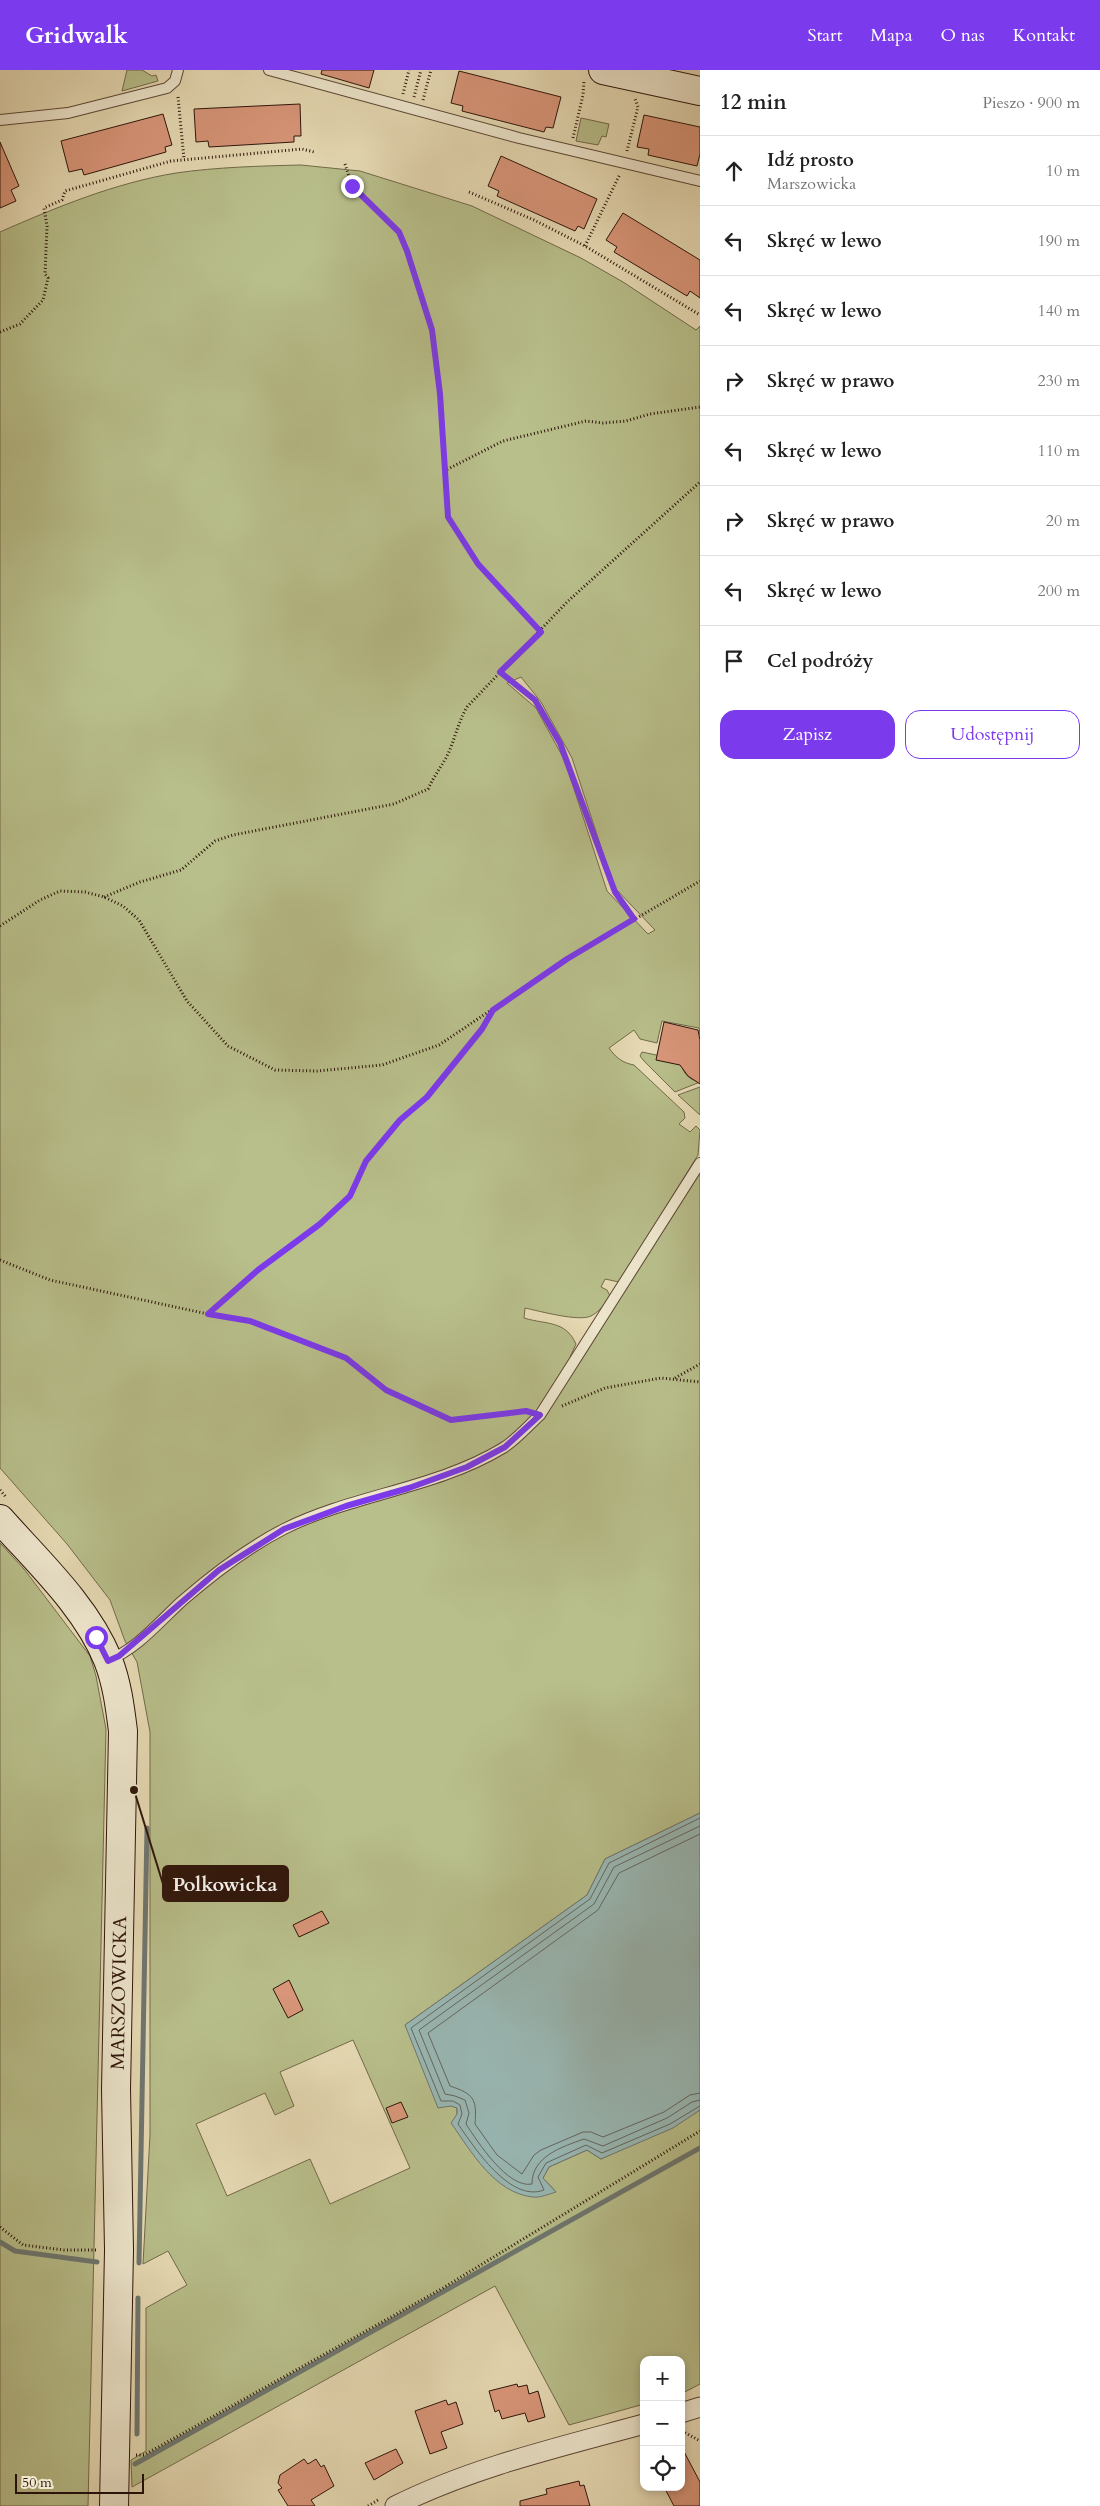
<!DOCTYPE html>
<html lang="pl">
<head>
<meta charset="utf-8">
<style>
  :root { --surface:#fff; --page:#f6f6f6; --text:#222; --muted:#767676; --line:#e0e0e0; --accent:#7c3aed }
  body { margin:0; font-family:Cardo,serif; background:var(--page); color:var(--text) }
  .controls { position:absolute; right:15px; bottom:15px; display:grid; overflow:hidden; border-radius:10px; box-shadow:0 2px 8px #0003 }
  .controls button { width:45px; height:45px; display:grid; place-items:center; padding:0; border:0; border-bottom:1px solid var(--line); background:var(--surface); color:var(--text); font:25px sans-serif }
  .scale { position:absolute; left:15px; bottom:12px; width:129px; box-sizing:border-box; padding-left:5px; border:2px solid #2d140a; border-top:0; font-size:14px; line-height:18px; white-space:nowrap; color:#2d140a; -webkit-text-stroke:4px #efe8cf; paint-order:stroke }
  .stop { position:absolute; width:15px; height:15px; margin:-11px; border:4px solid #7c3aed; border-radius:50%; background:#fff }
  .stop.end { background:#7c3aed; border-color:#fff; box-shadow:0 1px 5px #0008 }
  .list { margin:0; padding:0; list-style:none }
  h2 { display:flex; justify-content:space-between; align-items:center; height:65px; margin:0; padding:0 20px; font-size:21px }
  h2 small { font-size:16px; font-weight:400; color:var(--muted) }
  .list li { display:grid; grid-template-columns:32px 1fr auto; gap:15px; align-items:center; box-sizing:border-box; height:70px; padding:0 20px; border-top:1px solid var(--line) }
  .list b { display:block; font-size:19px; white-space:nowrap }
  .list p { margin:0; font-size:16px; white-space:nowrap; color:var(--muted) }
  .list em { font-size:16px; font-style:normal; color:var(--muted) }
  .actions { display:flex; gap:10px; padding:15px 20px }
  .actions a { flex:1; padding:11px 0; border:1px solid var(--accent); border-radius:15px; text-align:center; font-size:18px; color:var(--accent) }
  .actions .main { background:var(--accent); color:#fff }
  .icon { flex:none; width:28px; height:28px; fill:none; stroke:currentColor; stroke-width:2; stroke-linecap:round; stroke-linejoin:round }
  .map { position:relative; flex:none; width:700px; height:2436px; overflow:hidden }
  header { display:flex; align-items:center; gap:30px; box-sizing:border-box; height:70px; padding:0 25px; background:var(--accent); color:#fff }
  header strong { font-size:24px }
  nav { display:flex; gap:28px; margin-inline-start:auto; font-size:18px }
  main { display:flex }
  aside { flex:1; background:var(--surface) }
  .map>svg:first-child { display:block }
  .green { fill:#b8bf8b; stroke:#726a4a; fill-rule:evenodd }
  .water { fill:#99b9b6; stroke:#6e7771 }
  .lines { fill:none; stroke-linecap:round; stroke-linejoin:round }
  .shore { stroke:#636660; stroke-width:1 }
  .stream { stroke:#6e7771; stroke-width:5 }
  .building { fill:#da977b; stroke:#2d140a }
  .lane-casing { stroke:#5c4635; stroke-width:12 }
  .street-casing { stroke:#5c4635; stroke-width:21 }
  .secondary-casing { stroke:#2d140a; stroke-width:30 }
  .path { stroke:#2d140a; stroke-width:3; stroke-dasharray:1 2.5; stroke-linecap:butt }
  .lane { stroke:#efe8cf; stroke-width:10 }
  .street { stroke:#efe8cf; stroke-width:19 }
  .secondary { stroke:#efe8cf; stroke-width:28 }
  .route { stroke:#7c3aed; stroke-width:6 }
  .labels { text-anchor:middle; stroke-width:4.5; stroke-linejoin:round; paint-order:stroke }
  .street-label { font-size:19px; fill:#2d140a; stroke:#efe8cf }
  .leader { fill:none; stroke:#2d140a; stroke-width:2 }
  .callout-dot { fill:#2d140a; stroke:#efe8cf; stroke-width:2 }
  .callout { fill:#2d140a; stroke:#2d140a; stroke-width:2 }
  .callout-label { font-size:20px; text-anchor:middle; font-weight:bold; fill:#fff }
</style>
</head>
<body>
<header>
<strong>Gridwalk</strong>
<nav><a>Start</a><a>Mapa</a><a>O nas</a><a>Kontakt</a></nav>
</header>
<main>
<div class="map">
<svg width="700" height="2436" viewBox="0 0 700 2436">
  <rect width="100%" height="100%" fill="#e7dbb5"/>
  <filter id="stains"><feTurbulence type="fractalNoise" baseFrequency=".004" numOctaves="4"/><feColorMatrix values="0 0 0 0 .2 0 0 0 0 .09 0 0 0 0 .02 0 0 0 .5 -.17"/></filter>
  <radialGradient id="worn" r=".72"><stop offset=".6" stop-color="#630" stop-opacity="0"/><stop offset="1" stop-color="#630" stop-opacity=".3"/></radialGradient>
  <g class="green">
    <path d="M 127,0 L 142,0 L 152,6 L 156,5 L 158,11 L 122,21 Z"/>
    <path d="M 581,48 L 609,54 L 606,67 L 602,66 L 598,75 L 576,71 Z"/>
    <path d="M 301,95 L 360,101 L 472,136 L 581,188 L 623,212 L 696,260 L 700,256 L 700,965 L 699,958 L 662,951 L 657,973 L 640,969 L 634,960 L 609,978 C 616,988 623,993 634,995 L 684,1042 L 685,1048 L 679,1054 L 690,1062 L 696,1056 L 700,1060 L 698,1085 L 619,1212 L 605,1209 L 601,1217 L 607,1220 L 610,1226 C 605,1234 599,1242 591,1246 C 579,1252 539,1241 525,1238 L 524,1248 C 547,1255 565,1250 576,1274 L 570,1287 L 580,1292 L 700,1101 L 700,1743 L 605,1789 L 587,1825 L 405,1955 L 452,2036 L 457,2038 L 457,2044 L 556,2122 L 543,2108 L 549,2097 L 587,2080 L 601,2089 L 700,2040 L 700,2314 L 681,2324 L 681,2290 L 644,2290 L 644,2334 L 569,2355 L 495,2216 L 132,2417 L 131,2390 L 146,2381 L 146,2238 L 187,2215 L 168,2181 L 143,2194 L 150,2065 L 150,1662 L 137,1592 L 125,1571 L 110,1530 L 67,1474 L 0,1398 L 0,162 C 57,137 115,113 176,103 C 218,97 260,96 301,95 ZM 521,607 L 541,632 L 572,688 L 614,817 L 655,860 L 648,864 L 607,821 L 565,691 L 536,638 L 507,613 ZM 353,1970 L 410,2098 L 330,2134 L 310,2089 L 227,2126 L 196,2054 L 265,2023 L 275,2045 L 294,2036 L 280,2002 Z"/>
    <path d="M 642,982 L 680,990 C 683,1002 686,1009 700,1012 L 675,1022 L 644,991 L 640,986 Z"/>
    <path d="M 700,1017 L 700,1045 L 678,1025 Z"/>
    <path d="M 0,1473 L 24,1499 L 90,1586 L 96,1606 L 106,1659 L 88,2436 L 0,2436 Z"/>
  </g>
  <path class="water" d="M 700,1743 L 700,2040 L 673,2058 L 601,2089 L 587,2080 L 549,2097 L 543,2108 L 556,2122 C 549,2124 540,2128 533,2127 C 494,2123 471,2081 451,2053 L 457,2044 L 457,2038 L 451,2036 L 438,2038 L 405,1955 L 587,1825 L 605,1789 Z"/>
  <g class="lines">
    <g class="shore">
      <path d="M 700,1748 L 609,1793 L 590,1829 L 411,1958 L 441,2031 L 453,2031 L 460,2035 L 462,2044 L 458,2054 C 474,2077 510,2133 544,2120 L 538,2107 L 546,2093 L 586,2075 L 602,2083 L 670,2054 L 700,2036"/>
      <path d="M 700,1756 L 614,1797 L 594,1834 L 419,1960 L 445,2024 L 455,2026 L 465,2030 L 469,2043 L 466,2054 C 477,2071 508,2119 532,2114 C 532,2086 562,2077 584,2069 L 603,2076 L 667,2048 L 692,2032 L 700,2030"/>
      <path d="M 700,1764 L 619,1803 L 598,1840 L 428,1963 L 450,2016 C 474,2024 477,2029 475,2054 L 497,2085 L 522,2104 L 534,2085 L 541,2080 L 583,2062 L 591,2062 L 603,2067 L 664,2042 L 690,2025 L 700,2023"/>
    </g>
    <g class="stream">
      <path d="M 0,2172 L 15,2181 L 97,2192"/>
      <path d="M 139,2193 L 147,1758"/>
      <path d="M 137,2364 L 138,2228"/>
      <path d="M 135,2394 L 700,2078"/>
    </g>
  </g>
  <g class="building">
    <path d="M 322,0 L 374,0 L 369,18 L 321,4 Z"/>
    <path d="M 459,1 L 561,27 L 553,58 L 546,57 L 544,62 L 462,41 L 463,36 L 451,33 Z"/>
    <path d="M 300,34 L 301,66 L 294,66 L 294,72 L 209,77 L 208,71 L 196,72 L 194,39 Z"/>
    <path d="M 163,44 L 172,75 L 165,77 L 166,82 L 84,105 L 82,99 L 69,102 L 61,71 Z"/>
    <path d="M 644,45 L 700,57 L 700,84 L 697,96 L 648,85 L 649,79 L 637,77 Z"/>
    <path d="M 0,72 L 19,116 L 11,120 L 16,131 L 0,138 Z"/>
    <path d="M 501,86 L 597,129 L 584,159 L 578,156 L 575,161 L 497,126 L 499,121 L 488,116 Z"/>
    <path d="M 623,143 L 700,190 L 700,228 L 690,221 L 687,226 L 614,182 L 617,177 L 606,170 Z"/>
    <path d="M 664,952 L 698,960 L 700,970 L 700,1014 L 688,1006 L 680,995 L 656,990 Z"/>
    <path d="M 322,1841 L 329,1853 L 299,1867 L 293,1855 Z"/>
    <path d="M 289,1910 L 303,1940 L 288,1948 L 273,1919 Z"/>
    <path d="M 401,2032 L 408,2047 L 392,2053 L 386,2038 Z"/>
    <path d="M 517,2314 L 518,2317 L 527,2315 L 529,2324 L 538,2321 L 545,2347 L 528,2352 L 525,2343 L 502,2349 L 499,2340 L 495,2342 L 489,2321 Z"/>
    <path d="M 446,2330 L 448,2335 L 456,2332 L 463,2354 L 441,2362 L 447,2378 L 430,2384 L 415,2341 Z"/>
    <path d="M 681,2376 L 700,2412 L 700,2436 L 674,2436 L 664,2417 L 681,2417 Z"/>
    <path d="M 396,2379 L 403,2393 L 374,2410 L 365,2393 Z"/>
    <path d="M 304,2389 L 308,2394 L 316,2389 L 321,2397 L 324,2395 L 334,2416 L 311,2430 L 315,2436 L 288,2436 L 278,2420 L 282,2418 L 278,2413 L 280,2405 Z"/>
    <path d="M 579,2411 L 580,2416 L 584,2415 L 590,2436 L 520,2436 L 520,2431 L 547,2424 L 546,2419 Z"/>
  </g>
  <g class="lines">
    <defs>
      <g id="lane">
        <path d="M 269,0 L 519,68 L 700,111"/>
        <path d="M 0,50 L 68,43 L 167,18 L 175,11 L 178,0"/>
        <path d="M 109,1590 C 138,1578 159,1552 182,1531 C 213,1504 247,1478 284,1459 C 354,1424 435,1419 503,1378 C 516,1370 528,1356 540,1345 L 700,1093"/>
      </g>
      <g id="street">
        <path d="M 681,2343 L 700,2337"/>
        <path d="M 395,2436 C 473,2397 560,2377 644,2354"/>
      </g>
      <g id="secondary">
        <path d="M 603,0 L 700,21"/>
        <path d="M 0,1449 C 38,1492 86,1536 108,1590 C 117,1613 120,1637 123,1661 L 116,2019 L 119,2180 L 114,2436"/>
      </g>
    </defs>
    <use href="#lane" class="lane-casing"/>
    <use href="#street" class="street-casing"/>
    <use href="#secondary" class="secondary-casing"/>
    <g class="path">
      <path d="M 403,24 L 409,0"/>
      <path d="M 178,27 L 184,89"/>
      <path d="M 414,27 L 421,0"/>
      <path d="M 423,30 L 431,0"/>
      <path d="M 573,68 L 583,25 L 584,11"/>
      <path d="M 627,81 L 638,37 L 635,29"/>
      <path d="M 345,94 L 352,116 L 399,162 L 407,181 L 432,260 L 440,324 L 448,447 L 478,494 L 541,562"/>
      <path d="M 469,122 L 534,150 L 585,176 L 700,245"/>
      <path d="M 585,176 L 620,104"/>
      <path d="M 0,262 L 20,254 L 43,230 L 48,208 L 45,204 L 47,156 L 44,138 L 62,130 L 65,121 L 171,91 L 302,79 L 314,82"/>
      <path d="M 444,401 L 503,371 L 586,351 L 603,353 L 626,351 L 650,344 L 700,337"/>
      <path d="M 499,602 L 535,630 L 560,673 L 615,822 L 634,849"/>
      <path d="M 104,827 L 140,812 L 181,800 L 215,771 L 233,765 L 394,734 L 428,719 C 434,706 442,696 448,684 C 455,669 458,652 467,637 L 567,532 L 700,412"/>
      <path d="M 0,856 L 40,830 L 60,821 L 85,822 L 104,827 L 123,836 L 139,850 L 187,931 L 228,976 L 275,1000 L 317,1001 L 382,995 L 439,975 L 567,889 L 700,811"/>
      <path d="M 0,1190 L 50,1210 L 208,1244 L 258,1200 L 320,1154 L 350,1126 L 366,1091 L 401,1049 L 427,1027 L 482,959 L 492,942"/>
      <path d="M 208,1244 L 250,1251 L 347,1287 L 387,1320 L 451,1350 L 523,1342"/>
      <path d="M 675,1308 L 700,1294"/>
      <path d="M 562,1336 L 605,1318 L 661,1308 L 700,1312"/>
      <path d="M 0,1420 L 6,1427"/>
      <path d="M 0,2157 L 23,2175 L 64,2180 L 98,2180"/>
      <path d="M 682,2361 L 700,2371"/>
      <path d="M 136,2385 L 144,2385 L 443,2218 L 700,2061"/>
      <path d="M 368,2436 L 378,2430"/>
    </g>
    <use href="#lane" class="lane"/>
    <use href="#street" class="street"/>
    <use href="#secondary" class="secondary"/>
  </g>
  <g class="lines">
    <path class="route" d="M 96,1567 L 108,1591 L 119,1586 L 219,1500 L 284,1459 L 346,1436 L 409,1418 L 467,1397 L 505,1377 L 540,1345 L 526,1341 L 451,1350 L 386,1320 L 346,1288 L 250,1251 L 208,1244 L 258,1200 L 320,1154 L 350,1126 L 366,1091 L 400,1050 L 427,1027 L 482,959 L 493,940 L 567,889 L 634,849 L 615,822 L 560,673 L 535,630 L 500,602 L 541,562 L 478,494 L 448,447 L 440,324 L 432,260 L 407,181 L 399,162 L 352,116"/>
  </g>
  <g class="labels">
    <g class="street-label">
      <text transform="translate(118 1923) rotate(-89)" y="7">MARSZOWICKA</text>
    </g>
  </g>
  <path class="leader" d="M134 1720L163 1814"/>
  <circle class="callout-dot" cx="134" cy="1720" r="5"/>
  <rect class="callout" x="163" y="1796" width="125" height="35" rx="5"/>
  <g class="callout-label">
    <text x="225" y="1821">Polkowicka</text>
  </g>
  <rect width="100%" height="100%" filter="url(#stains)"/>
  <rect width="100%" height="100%" fill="url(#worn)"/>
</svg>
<div class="controls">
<button>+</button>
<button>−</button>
<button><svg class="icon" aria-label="locate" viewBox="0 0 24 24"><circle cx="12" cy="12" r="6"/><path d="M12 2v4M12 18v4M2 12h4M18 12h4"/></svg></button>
</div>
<div class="scale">50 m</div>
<div class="stop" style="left:96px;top:1567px"></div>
<div class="stop end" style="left:352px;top:116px"></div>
</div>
<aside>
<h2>12 min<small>Pieszo · 900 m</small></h2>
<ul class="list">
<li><svg class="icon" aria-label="ahead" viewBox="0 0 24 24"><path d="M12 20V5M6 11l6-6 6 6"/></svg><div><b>Idź prosto</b><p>Marszowicka</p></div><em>10 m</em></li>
<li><svg class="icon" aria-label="left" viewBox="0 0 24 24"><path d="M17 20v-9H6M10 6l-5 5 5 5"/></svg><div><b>Skręć w lewo</b></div><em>190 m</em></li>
<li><svg class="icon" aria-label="left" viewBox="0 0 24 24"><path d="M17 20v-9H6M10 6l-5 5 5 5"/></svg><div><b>Skręć w lewo</b></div><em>140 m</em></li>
<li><svg class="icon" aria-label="right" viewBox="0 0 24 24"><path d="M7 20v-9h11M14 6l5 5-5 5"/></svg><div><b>Skręć w prawo</b></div><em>230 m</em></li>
<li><svg class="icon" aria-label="left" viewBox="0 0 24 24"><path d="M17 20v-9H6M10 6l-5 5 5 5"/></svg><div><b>Skręć w lewo</b></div><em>110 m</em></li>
<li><svg class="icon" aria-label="right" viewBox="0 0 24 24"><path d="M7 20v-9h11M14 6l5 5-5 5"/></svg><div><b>Skręć w prawo</b></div><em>20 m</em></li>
<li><svg class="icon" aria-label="left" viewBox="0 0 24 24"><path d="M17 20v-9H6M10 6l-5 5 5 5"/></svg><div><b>Skręć w lewo</b></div><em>200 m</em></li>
<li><svg class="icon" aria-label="arrive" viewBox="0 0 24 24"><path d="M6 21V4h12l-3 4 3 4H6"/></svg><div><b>Cel podróży</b></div></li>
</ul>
<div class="actions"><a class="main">Zapisz</a><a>Udostępnij</a></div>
</aside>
</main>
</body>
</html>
